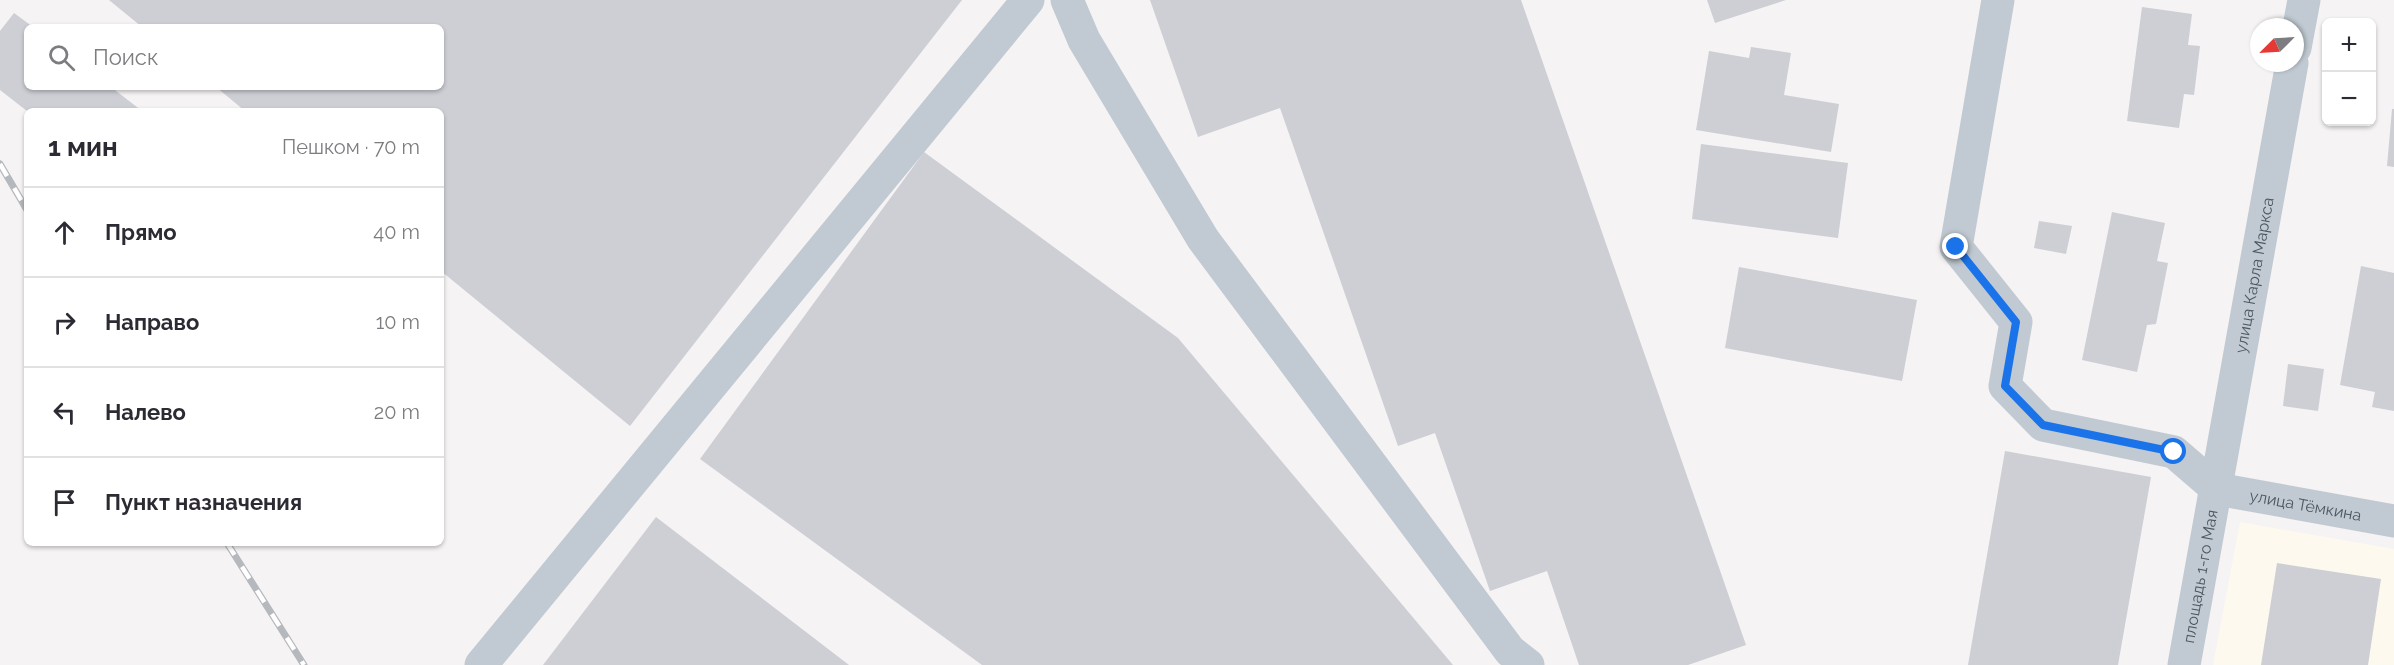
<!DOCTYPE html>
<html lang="ru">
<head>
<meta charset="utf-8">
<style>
  :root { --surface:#fff; --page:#f7f7f7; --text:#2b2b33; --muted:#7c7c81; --line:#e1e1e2 }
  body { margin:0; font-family:Raleway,sans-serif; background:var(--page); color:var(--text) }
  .controls { position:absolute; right:18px; top:18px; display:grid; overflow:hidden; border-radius:9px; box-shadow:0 2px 4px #0004 }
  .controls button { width:54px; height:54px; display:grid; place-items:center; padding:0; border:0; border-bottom:2px solid var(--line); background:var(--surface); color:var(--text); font:30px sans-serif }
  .compass { position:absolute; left:2250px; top:18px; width:54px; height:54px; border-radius:50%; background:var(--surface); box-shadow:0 2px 4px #0004; rotate:246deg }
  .stop { position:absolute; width:18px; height:18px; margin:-14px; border:4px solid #1a73e8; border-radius:50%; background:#fff }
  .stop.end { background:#1a73e8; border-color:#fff; box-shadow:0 2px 6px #0008 }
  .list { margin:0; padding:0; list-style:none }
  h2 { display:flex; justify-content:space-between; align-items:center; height:78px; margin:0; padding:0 24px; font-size:26px }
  h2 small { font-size:20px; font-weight:400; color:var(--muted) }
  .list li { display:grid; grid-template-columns:39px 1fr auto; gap:18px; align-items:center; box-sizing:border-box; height:90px; padding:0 24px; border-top:2px solid var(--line) }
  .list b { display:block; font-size:22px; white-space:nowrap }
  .list em { font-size:20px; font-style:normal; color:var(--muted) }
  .icon { flex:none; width:33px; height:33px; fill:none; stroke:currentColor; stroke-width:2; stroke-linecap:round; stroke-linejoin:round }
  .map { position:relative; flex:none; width:2394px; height:665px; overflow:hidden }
  .search { position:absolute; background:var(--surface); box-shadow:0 2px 4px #0004; left:24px; top:24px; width:420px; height:66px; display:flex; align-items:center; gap:15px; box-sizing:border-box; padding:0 21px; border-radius:9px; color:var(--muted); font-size:22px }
  .panel { position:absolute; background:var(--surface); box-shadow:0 2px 4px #0004; left:24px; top:108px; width:420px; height:438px; border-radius:9px }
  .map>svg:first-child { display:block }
  .commercial { fill:#fdf9ef }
  .building { fill:#cdcfd5 }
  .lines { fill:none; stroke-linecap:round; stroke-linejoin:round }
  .minor { stroke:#c1cad2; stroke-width:33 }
  .rail-casing { stroke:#b5b8bd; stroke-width:7 }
  .rail { stroke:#fff; stroke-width:4.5; stroke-dasharray:14; stroke-linecap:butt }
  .route { stroke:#1a73e8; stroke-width:8 }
  .labels { text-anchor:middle; stroke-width:5; stroke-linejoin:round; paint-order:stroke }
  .street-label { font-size:16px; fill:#4a5661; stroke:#fff }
</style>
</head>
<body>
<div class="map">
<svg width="2394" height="665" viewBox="0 0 2394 665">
  <rect width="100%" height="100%" fill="#f5f3f3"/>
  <path class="commercial" d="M 2240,522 L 2394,549 L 2394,665 L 2213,665 Z"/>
  <g class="building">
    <path d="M 109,0 L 962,0 L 630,426 L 441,271 L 441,111 L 245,111 L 216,87 L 441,87 L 441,27 L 142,27 Z"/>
    <path d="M 1150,0 L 1521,0 L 1746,645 L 1688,665 L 1579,665 L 1547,571 L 1490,591 L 1435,433 L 1398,446 L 1280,108 L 1198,137 Z"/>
    <path d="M 1707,0 L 1786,0 L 1715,23 Z"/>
    <path d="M 2142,7 L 2192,14 L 2188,45 L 2200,46 L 2194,95 L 2184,94 L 2179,128 L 2127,121 Z"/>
    <path d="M 14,13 L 33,27 L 27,27 L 27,87 L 111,87 L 142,111 L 27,111 L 0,90 L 0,31 Z"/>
    <path d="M 1751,47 L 1791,53 L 1784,95 L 1839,104 L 1831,152 L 1696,130 L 1709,51 L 1749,58 Z"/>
    <path d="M 2392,109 L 2394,109 L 2394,167 L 2387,166 Z"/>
    <path d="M 1701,144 L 1848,163 L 1838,238 L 1692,219 Z"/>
    <path d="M 924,152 L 1178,338 L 1453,665 L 982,665 L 700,459 Z"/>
    <path d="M 2112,212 L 2165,223 L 2157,261 L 2168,263 L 2156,324 L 2147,325 L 2137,372 L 2082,360 Z"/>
    <path d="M 2039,221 L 2072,226 L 2066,254 L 2034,248 Z"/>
    <path d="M 2361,266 L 2394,273 L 2394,411 L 2372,407 L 2375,392 L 2340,385 Z"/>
    <path d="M 1739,267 L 1917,300 L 1902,381 L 1725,348 Z"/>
    <path d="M 2288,364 L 2324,369 L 2318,411 L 2283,406 Z"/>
    <path d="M 2005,451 L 2151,477 L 2118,665 L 1968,665 Z"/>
    <path d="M 656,517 L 849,665 L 543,665 Z"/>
    <path d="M 2277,563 L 2381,579 L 2368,665 L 2261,665 Z"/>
  </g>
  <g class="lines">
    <g class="minor">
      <path d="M 1067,0 L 1084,40 L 1203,239 L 1510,651 L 1528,665"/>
      <path d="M 1998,0 L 1956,247 L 2016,322 L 2005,386 L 2043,425 L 2174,452 L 2217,489"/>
      <path d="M 2295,48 L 2304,0"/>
      <path id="s1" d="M 2217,489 L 2394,521"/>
      <path d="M 481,665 L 1028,0"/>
      <path id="s2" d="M 2184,665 L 2292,63"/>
    </g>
    <defs>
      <g id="rail">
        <path d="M 0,164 L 27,210"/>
        <path d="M 227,543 L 304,665"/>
      </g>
    </defs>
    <use href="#rail" class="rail-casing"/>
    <use href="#rail" class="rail"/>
  </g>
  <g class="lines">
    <path class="route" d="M 1956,247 L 2016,322 L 2005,386 L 2043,425 L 2174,452"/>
  </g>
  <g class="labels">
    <g class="street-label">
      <text dy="6" stroke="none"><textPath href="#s2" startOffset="396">улица Карла Маркса</textPath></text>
      <text dy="6" stroke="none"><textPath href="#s1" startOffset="90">улица Тёмкина</textPath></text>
      <text dy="6" stroke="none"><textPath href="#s2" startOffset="90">площадь 1-го Мая</textPath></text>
    </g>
  </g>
</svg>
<div class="controls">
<button>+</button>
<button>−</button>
</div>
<svg class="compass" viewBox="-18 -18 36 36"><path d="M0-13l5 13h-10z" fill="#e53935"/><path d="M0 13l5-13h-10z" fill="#7c7c81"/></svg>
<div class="stop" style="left:2174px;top:452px"></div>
<div class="stop end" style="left:1956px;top:247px"></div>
<div class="search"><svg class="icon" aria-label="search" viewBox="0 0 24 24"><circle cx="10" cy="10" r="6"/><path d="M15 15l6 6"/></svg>Поиск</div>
<section class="panel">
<h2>1 мин<small>Пешком · 70 m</small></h2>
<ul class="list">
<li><svg class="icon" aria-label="ahead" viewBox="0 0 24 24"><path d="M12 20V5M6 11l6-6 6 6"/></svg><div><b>Прямо</b></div><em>40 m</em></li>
<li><svg class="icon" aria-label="right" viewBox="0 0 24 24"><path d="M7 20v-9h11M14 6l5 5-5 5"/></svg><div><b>Направо</b></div><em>10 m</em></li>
<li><svg class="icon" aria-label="left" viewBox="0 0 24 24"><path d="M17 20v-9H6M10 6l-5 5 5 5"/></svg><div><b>Налево</b></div><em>20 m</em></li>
<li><svg class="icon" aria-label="arrive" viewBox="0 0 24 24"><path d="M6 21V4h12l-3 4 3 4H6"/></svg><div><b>Пункт назначения</b></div></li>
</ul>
</section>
</div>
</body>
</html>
